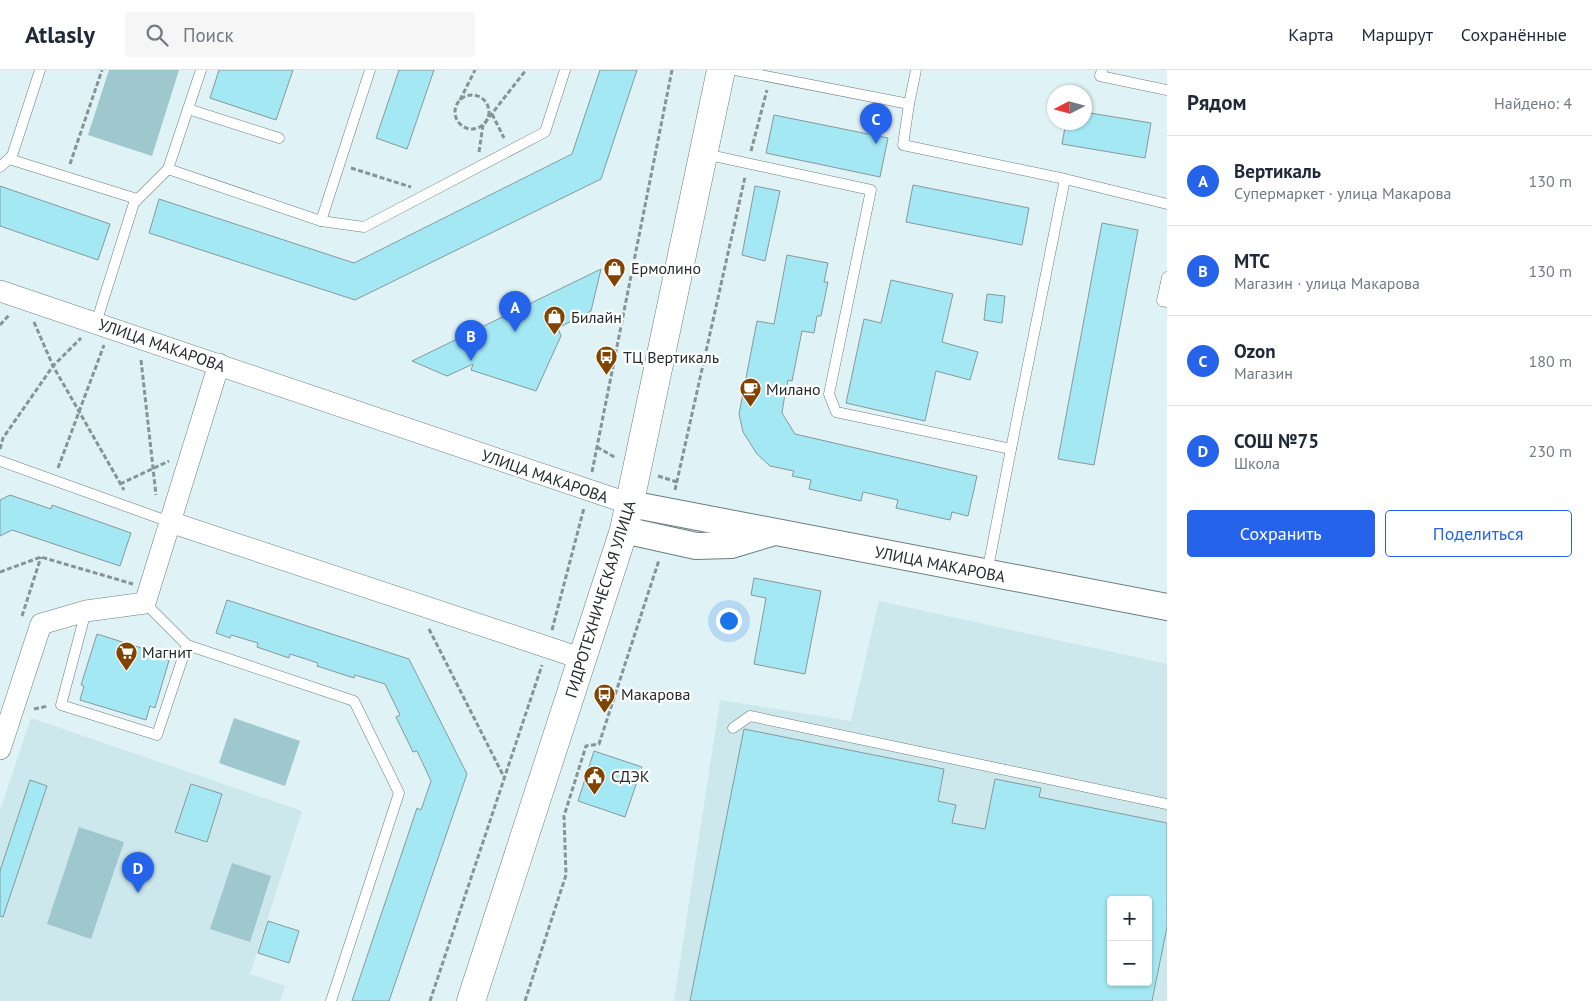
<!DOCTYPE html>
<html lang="ru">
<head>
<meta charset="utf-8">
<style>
  :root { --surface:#fff; --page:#f6f6f7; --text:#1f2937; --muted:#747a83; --line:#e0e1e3; --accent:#2563eb }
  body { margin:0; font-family:"PT Sans",sans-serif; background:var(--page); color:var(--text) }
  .controls { position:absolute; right:15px; bottom:15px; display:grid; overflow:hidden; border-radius:5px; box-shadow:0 1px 4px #0004 }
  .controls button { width:45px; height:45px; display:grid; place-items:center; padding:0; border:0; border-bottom:1px solid var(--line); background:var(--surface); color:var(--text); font:25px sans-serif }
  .compass { position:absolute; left:1047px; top:15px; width:45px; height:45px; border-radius:50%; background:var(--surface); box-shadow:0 1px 4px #0004; rotate:264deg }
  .you { position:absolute; left:728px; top:550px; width:18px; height:18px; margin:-12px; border:4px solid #fff; border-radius:50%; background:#1a73e8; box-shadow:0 0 0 8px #1a73e833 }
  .badge { display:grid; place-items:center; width:32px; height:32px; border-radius:50%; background:var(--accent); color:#fff; font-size:16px; font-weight:700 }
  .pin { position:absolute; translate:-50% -41px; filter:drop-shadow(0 1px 2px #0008) }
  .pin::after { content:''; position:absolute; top:26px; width:18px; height:15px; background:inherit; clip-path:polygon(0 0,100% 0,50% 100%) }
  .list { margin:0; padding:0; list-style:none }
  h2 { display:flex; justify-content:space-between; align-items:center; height:65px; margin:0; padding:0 20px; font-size:21px }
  h2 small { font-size:16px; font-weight:400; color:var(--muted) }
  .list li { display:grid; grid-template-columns:32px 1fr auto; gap:15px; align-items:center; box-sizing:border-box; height:90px; padding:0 20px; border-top:1px solid var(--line) }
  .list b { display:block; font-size:19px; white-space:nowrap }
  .list p { margin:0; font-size:16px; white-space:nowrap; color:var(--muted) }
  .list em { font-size:16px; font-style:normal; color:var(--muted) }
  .actions { display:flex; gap:10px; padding:15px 20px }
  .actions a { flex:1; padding:11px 0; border:1px solid var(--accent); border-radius:5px; text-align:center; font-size:18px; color:var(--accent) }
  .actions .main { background:var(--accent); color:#fff }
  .icon { flex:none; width:28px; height:28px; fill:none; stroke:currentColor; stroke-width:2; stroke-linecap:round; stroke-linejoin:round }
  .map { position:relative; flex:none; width:1167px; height:931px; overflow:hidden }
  header { display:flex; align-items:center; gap:30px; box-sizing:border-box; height:70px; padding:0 25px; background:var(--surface); border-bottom:1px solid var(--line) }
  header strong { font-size:24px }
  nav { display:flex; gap:28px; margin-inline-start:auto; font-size:18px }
  .search { width:350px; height:45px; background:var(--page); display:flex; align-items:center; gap:12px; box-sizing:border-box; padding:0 18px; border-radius:5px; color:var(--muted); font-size:19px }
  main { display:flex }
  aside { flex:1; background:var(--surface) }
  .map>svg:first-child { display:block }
  .built { fill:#cce8ec; fill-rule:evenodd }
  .green { fill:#9fc7ce }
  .building { fill:#a3e8f3; stroke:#87999c; fill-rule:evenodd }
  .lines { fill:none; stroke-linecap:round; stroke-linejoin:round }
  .service-casing { stroke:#6c7d7f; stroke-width:11 }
  .minor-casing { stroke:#6c7d7f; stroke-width:22 }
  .tertiary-casing { stroke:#6c7d7f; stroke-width:28 }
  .secondary-casing { stroke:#6c7d7f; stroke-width:29 }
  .path { stroke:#879496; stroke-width:3; stroke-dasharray:5 2.5; stroke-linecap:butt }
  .service { stroke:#fff; stroke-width:10 }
  .minor { stroke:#fff; stroke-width:21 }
  .tertiary { stroke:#fff; stroke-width:26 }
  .secondary { stroke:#fff; stroke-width:28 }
  .labels { text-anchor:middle; stroke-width:4.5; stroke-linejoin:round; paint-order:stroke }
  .poi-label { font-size:16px; fill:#252c2d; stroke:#fff; text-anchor:start }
  .street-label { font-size:16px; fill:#252c2d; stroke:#fff }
</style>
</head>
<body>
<header>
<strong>Atlasly</strong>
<div class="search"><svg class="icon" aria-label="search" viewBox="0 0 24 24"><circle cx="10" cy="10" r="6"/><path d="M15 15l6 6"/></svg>Поиск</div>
<nav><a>Карта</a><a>Маршрут</a><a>Сохранённые</a></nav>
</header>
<main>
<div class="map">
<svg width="1167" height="931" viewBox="0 0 1167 931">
  <rect width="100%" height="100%" fill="#dff2f5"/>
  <g class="built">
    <path d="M 879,531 L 1167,594 L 1167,931 L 674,931 L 720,630 L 851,651 ZM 1111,830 L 1148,830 L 1148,912 L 1111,912 Z"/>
    <path d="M 31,648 L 302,741 L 250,904 L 285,916 L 280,931 L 0,931 L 0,741 Z"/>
  </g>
  <g class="green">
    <path d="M 109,0 L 179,0 L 152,86 L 88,65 Z"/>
    <path d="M 234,648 L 300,671 L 285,716 L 219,693 Z"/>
    <path d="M 79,757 L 124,772 L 91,869 L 47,854 Z"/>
    <path d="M 232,793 L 271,806 L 250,872 L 210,859 Z"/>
  </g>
  <g class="building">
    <path d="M 219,0 L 293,0 L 276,50 L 210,28 Z"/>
    <path d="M 399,0 L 434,0 L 407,79 L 376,68 Z"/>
    <path d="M 600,0 L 637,0 L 601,109 L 355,230 L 149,163 L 159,129 L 354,193 L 572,84 Z"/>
    <path d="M 1084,42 L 1151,53 L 1145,88 L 1062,74 L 1066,52 L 1084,52 Z"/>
    <path d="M 774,45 L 888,68 L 880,107 L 766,83 Z"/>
    <path d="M 913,115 L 1029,138 L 1022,175 L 906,152 Z"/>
    <path d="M 0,116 L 110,154 L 98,190 L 0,156 Z"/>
    <path d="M 755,116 L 780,121 L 765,191 L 742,185 Z"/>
    <path d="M 1102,153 L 1138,160 L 1094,395 L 1058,389 Z"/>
    <path d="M 787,185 L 828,193 L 824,212 L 828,212 L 821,246 L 817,246 L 814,263 L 802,261 L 792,311 L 788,310 L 784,330 L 782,343 L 795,364 L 977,406 L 968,446 L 952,442 L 950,450 L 896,438 L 898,430 L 863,422 L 861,431 L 809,419 L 811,410 L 792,406 L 794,401 L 770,396 L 757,384 L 743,362 L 739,344 L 757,251 L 774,254 Z"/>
    <path d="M 601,199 L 591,241 L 558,258 L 561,266 L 536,321 L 471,300 L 473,294 L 447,306 L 412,291 Z"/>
    <path d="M 891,210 L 953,224 L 942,272 L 978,282 L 970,310 L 936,301 L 925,351 L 846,333 L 864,249 L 881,253 Z"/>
    <path d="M 987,224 L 1005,226 L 1002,253 L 984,250 Z"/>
    <path d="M 10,425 L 51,439 L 52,435 L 131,463 L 120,496 L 12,460 L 0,466 L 0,430 Z"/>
    <path d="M 754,508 L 821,521 L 805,604 L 754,594 L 766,528 L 751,525 Z"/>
    <path d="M 227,530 L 409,589 L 467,704 L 389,931 L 352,931 L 417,738 L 421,740 L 431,711 L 417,681 L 413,682 L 396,647 L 400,645 L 385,614 L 355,605 L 354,608 L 317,596 L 318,593 L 290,584 L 289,588 L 257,577 L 258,573 L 231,565 L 230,568 L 216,563 Z"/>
    <path d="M 97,564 L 170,587 L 155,638 L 150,636 L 146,650 L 80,630 L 84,616 L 81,615 Z"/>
    <path d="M 744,659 L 944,699 L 938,731 L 956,735 L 952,753 L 985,759 L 995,709 L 1041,718 L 1039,727 L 1167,753 L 1167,857 L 1152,931 L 690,931 ZM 1111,830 L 1148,830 L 1148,912 L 1111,912 Z"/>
    <path d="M 594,681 L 642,697 L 625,747 L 578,731 Z"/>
    <path d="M 30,710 L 47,716 L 3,847 L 0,846 L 0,801 Z"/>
    <path d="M 191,714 L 222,724 L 207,772 L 175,762 Z"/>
    <path d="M 268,851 L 299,861 L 289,893 L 258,883 Z"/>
  </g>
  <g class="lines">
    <defs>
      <g id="service">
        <path d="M 735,0 L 909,34 L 903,75 L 1065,109 L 1011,379"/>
        <path d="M 1102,0 L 1100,6 L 1167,20"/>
        <path d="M 909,34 L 916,0"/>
        <path d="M 188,39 L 279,68"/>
        <path d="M 705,84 L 871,120 L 829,324 L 836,342 L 1011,379 L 987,503"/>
        <path d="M 9,89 L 137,129"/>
        <path d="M 0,97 L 12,86 L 40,0"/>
        <path d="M 168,99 L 321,151 L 364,157 L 545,62 L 565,0"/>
        <path d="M 1065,109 L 1167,134"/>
        <path d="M 321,151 L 370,0"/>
        <path d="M 1167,207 L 1162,231 L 1167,232"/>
        <path d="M 96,253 L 134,133 L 168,99 L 201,0"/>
        <path d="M 0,391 L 170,452"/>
        <path d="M 145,533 L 187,575 L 354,631 L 399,723 L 331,931"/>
        <path d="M 86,541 L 61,635 L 157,665 L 187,575"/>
        <path d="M 733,658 L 750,646 L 1167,734"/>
      </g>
      <g id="minor">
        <path d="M 0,221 L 630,434"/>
        <path d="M 170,452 L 583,589"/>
        <path d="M 0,679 L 41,554 L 86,541 L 145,533 L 219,294"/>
      </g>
      <g id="tertiary">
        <path d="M 630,434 L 1167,537"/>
        <path d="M 624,460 L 696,476 L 731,475 L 771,463"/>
      </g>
      <path id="secondary" d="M 471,931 L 624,460 L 721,0"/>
    </defs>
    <use href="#service" class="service-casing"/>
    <use href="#minor" class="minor-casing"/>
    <use href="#tertiary" class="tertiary-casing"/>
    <use href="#secondary" class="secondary-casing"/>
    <g class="path">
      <circle cx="472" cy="42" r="17"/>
      <path d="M 460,30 L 475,0"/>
      <path d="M 492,44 L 504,68"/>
      <path d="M 751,81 L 767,20"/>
      <path d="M 479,82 L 483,55 L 526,0"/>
      <path d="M 70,94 L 102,0"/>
      <path d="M 351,98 L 411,117"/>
      <path d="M 34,252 L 53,296 L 124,420"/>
      <path d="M 0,255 L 10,244"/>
      <path d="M 141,290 L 156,425"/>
      <path d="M 597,377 L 616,388"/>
      <path d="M 0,379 L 3,368 L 53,296 L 81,268"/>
      <path d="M 58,398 L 104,275"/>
      <path d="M 592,402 L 672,0"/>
      <path d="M 658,406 L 677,412"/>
      <path d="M 120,414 L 169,391"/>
      <path d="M 675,420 L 745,107"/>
      <path d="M 0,502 L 41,487 L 133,514"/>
      <path d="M 22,546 L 41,487"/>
      <path d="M 429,559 L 504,707"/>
      <path d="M 552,560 L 584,438"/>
      <path d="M 34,639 L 48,636"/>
      <path d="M 430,931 L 542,595"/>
      <path d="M 525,931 L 566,805 L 564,746 L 586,676 L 599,674 L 659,490"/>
    </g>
    <use href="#service" class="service"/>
    <use href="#minor" class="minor"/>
    <use href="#tertiary" class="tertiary"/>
    <use href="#secondary" class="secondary"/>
  </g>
  <defs>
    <symbol id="shop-pin" viewBox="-11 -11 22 30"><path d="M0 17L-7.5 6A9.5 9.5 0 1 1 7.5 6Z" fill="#804300" stroke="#fff"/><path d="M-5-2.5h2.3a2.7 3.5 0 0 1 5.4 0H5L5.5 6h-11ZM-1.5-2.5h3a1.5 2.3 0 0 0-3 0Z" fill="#fff"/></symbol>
    <symbol id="bus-pin" viewBox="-11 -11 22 30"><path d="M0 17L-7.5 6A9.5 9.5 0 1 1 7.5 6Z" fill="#804300" stroke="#fff"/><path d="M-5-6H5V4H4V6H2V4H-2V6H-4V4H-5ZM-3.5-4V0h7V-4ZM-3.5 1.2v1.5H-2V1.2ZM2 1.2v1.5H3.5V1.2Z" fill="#fff"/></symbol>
    <symbol id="cafe-pin" viewBox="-11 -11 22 30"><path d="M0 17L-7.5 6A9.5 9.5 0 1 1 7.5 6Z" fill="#804300" stroke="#fff"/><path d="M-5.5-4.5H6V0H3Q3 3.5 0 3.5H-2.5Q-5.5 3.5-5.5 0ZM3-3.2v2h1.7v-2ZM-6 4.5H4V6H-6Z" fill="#fff"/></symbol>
    <symbol id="supermarket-pin" viewBox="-11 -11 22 30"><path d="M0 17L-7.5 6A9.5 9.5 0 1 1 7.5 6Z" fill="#804300" stroke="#fff"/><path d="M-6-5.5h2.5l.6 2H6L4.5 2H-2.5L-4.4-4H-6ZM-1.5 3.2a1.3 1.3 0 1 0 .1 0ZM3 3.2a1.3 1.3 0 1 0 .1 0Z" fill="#fff"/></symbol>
    <symbol id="civic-pin" viewBox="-11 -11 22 30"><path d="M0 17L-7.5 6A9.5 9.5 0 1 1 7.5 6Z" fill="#804300" stroke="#fff"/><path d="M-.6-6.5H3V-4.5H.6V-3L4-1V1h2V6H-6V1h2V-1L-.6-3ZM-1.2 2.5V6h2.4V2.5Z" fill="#fff"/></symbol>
  </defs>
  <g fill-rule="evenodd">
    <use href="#shop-pin" x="602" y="186" width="25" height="34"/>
    <use href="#shop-pin" x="542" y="234" width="25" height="34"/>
    <use href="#bus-pin" x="594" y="274" width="25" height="34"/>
    <use href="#cafe-pin" x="738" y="306" width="25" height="34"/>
    <use href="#supermarket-pin" x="114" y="570" width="25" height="34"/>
    <use href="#bus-pin" x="592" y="612" width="25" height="34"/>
    <use href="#civic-pin" x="582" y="694" width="25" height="34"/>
  </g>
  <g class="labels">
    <g class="poi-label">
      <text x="631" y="204">Ермолино</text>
      <text x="571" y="253">Билайн</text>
      <text x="623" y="293">ТЦ Вертикаль</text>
      <text x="766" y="325">Милано</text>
      <text x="142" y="588">Магнит</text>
      <text x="621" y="630">Макарова</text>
      <text x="611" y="712">СДЭК</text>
    </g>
    <g class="street-label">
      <text transform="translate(162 275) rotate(19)" y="6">УЛИЦА МАКАРОВА</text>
      <text transform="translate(545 406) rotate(19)" y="6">УЛИЦА МАКАРОВА</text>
      <text transform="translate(940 494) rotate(11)" y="6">УЛИЦА МАКАРОВА</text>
      <text transform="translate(600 529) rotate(-73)" y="6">ГИДРОТЕХНИЧЕСКАЯ УЛИЦА</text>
    </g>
  </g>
</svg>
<div class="controls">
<button>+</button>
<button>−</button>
</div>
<svg class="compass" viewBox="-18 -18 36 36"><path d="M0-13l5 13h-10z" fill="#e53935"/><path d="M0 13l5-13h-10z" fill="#747a83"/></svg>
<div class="you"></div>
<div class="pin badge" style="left:515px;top:262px">A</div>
<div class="pin badge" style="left:471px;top:291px">B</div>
<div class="pin badge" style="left:876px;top:74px">C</div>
<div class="pin badge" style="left:138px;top:823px">D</div>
</div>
<aside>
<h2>Рядом<small>Найдено: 4</small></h2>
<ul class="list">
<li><span class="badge">A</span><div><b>Вертикаль</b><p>Супермаркет · улица Макарова</p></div><em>130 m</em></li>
<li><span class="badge">B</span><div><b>МТС</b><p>Магазин · улица Макарова</p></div><em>130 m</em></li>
<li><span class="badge">C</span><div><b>Ozon</b><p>Магазин</p></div><em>180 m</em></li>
<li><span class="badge">D</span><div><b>СОШ №75</b><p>Школа</p></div><em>230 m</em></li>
</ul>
<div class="actions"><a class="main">Сохранить</a><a>Поделиться</a></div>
</aside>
</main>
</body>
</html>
